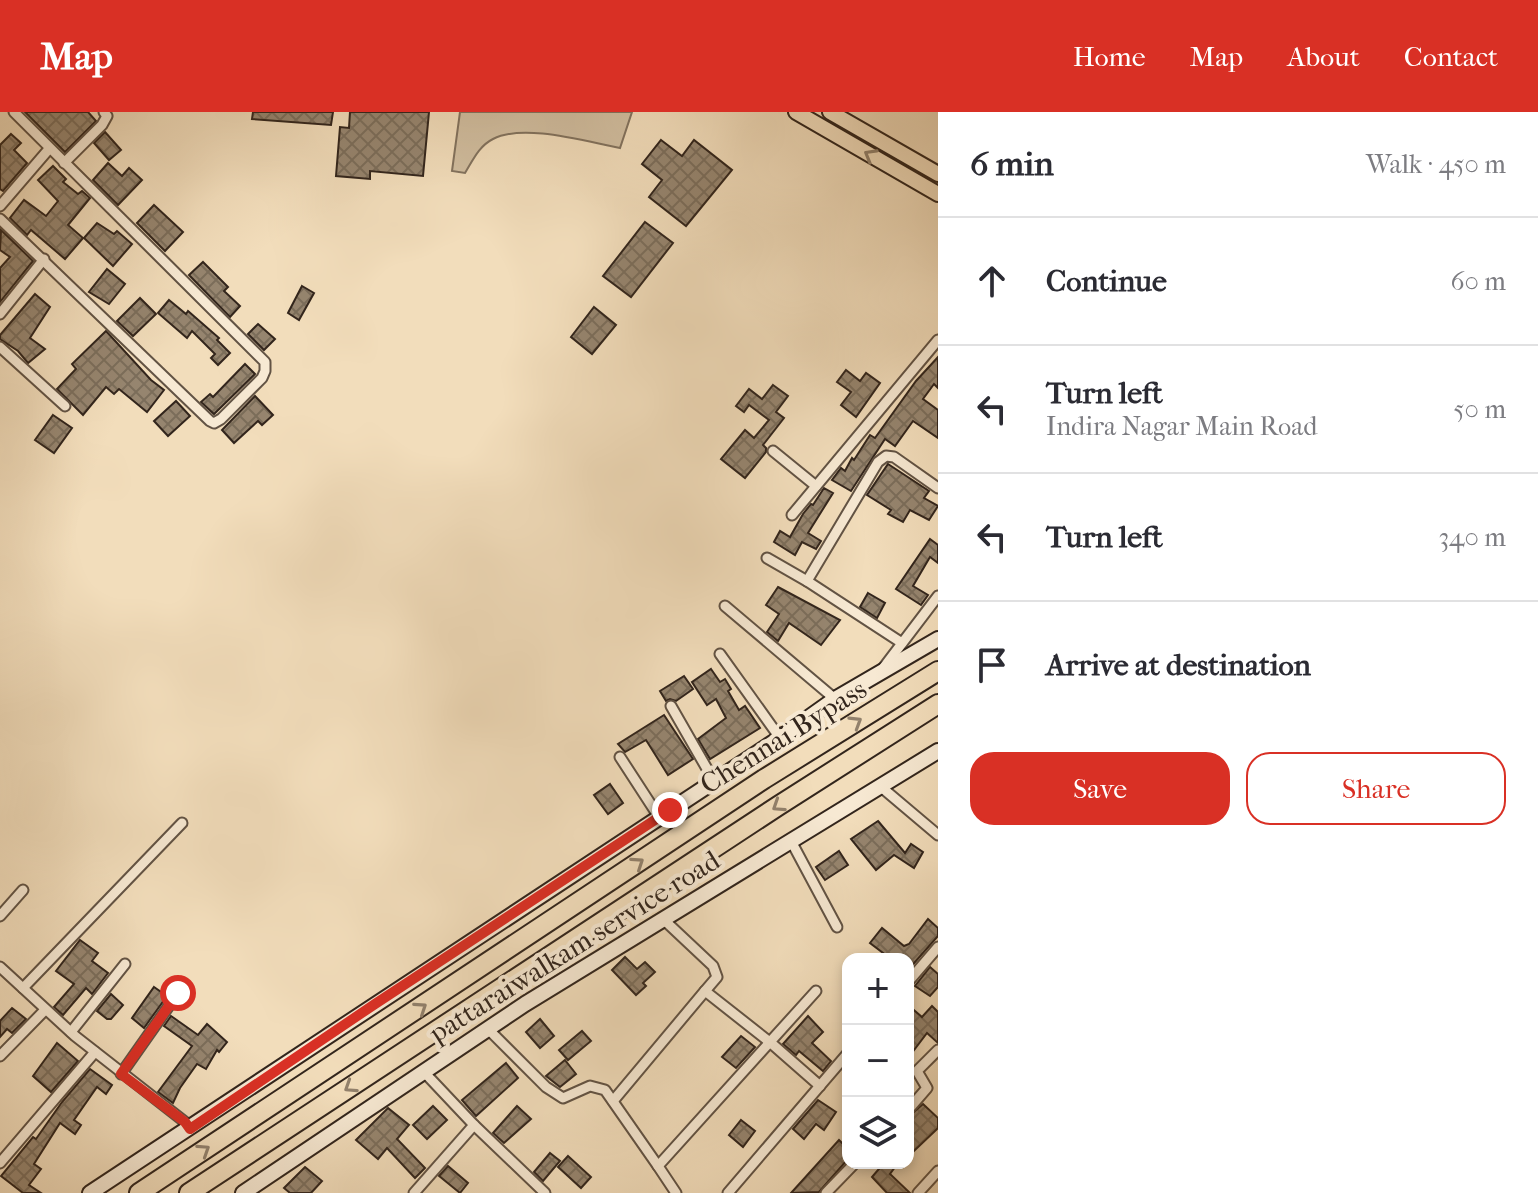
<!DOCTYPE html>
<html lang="en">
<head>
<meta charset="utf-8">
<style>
  :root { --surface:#fff; --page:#f7f7f7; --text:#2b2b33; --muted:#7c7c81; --line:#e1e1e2; --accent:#d93025 }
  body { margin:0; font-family:"IM FELL French Canon",serif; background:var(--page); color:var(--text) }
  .controls { position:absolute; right:24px; bottom:24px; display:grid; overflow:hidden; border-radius:16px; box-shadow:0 4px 12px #0003 }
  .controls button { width:72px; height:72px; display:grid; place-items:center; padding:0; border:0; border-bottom:2px solid var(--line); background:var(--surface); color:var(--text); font:40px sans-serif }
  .stop { position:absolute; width:24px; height:24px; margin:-18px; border:6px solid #d93025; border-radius:50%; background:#fff }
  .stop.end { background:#d93025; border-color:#fff; box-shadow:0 2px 8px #0008 }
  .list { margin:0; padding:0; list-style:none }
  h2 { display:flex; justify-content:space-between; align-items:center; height:104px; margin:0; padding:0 32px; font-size:34px }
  h2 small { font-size:26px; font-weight:400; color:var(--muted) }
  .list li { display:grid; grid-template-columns:52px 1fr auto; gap:24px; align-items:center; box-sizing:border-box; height:128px; padding:0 32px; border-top:2px solid var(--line) }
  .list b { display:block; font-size:30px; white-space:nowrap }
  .list p { margin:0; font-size:26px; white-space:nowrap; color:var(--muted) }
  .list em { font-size:26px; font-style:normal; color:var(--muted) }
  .actions { display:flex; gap:16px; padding:24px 32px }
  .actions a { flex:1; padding:18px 0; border:2px solid var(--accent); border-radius:24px; text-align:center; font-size:28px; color:var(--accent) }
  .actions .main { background:var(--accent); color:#fff }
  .icon { flex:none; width:44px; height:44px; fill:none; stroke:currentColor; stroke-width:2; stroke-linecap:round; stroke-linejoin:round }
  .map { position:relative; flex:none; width:938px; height:1081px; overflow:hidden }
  header { display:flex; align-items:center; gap:48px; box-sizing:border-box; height:112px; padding:0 40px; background:var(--accent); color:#fff }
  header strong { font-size:38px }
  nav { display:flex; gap:44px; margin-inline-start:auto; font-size:28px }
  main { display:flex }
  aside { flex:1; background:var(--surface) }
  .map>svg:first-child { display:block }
  .green { fill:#d1bea0; stroke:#82725e; stroke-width:2 }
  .building { fill:url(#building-cross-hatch); stroke:#32251c; stroke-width:2 }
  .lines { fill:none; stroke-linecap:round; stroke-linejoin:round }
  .street-casing { stroke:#625344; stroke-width:13 }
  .secondary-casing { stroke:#32251c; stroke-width:18 }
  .primary-casing { stroke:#32251c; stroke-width:18 }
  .highway-casing { stroke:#32251c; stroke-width:22 }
  .street { stroke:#f7e9d3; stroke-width:9 }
  .secondary { stroke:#f7e9d3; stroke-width:14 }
  .primary { stroke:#f2ddbb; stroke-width:14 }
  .highway { stroke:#f2ddbb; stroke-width:18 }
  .oneway { stroke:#92816c }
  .route { stroke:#d93025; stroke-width:10 }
  .labels { text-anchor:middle; stroke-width:8; stroke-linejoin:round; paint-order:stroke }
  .street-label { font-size:28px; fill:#32251c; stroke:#f7e9d3 }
</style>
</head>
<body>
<header>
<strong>Map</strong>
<nav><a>Home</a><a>Map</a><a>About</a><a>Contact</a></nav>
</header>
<main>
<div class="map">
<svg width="938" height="1081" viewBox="0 0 938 1081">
  <defs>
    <pattern id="building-cross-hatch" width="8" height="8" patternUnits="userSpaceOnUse" patternTransform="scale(2)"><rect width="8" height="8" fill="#96856f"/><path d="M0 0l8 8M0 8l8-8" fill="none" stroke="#7b6d5a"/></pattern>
  </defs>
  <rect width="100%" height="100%" fill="#f2ddbb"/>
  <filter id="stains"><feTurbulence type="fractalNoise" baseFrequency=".0025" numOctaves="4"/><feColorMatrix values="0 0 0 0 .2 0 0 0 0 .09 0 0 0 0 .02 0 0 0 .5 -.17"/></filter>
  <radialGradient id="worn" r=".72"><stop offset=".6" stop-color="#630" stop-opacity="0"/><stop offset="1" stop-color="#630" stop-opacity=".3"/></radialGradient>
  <path class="green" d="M 460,0 L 632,0 L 620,36 C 587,30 524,11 493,27 C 479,34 473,48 465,61 L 452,59 Z"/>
  <g class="building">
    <path d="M 25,0 L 88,0 L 96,9 L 65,40 Z"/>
    <path d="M 253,0 L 333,0 L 331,13 L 252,7 Z"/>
    <path d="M 350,0 L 429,0 L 423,64 L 370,59 L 370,67 L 336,64 L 340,15 L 349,16 Z"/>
    <path d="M 105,20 L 121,38 L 109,48 L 94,31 Z"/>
    <path d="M 11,22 L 21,31 L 14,38 L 27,51 L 3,79 L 0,77 L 0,33 Z"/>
    <path d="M 661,28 L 682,44 L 694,28 L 732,58 L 686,114 L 649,85 L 662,68 L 642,52 Z"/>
    <path d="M 108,51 L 122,64 L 129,56 L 142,68 L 118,93 L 93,68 Z"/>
    <path d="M 53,54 L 66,67 L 63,70 L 78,82 L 82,79 L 90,86 L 68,113 L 83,126 L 65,147 L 31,118 L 27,123 L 10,106 L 24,88 L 46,104 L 58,89 L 38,68 Z"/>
    <path d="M 154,93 L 183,120 L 165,139 L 137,111 Z"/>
    <path d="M 645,110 L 673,131 L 631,185 L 603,164 Z"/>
    <path d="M 97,111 L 114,122 L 117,119 L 132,132 L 113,154 L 84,126 Z"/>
    <path d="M 1,118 L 33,149 L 0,190 L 0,156 L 10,145 L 0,138 Z"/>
    <path d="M 203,150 L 228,175 L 224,179 L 240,194 L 230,205 L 189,163 Z"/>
    <path d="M 107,157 L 125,172 L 109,192 L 89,180 Z"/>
    <path d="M 302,174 L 314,181 L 299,208 L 288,201 Z"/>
    <path d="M 35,182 L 50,195 L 30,226 L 45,237 L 28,251 L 18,239 L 0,227 L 0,223 Z"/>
    <path d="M 140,186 L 156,202 L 133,224 L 117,209 Z"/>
    <path d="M 169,188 L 186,202 L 188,199 L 219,226 L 217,228 L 230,241 L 218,253 L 211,246 L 215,242 L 192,219 L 187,226 L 158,201 Z"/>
    <path d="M 594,195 L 616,213 L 592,242 L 571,225 Z"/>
    <path d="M 258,212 L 275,227 L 264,238 L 248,222 Z"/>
    <path d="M 106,219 L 151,268 L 164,278 L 147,300 L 119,277 L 114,282 L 106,275 L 83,303 L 57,277 L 76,257 L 72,252 Z"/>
    <path d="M 938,245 L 938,276 L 934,272 L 923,287 L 938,298 L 938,326 L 913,309 L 895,334 L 885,327 L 851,379 L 832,368 L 841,356 L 845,359 L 852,346 L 854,348 L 870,323 L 875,326 L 916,269 Z"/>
    <path d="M 245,252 L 255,262 L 214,302 L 201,290 L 210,282 L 213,285 Z"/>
    <path d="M 846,258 L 860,269 L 866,261 L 880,271 L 856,305 L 841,293 L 851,280 L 837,270 Z"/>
    <path d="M 773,273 L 788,284 L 776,300 L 784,306 L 763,333 L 766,336 L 766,340 L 745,366 L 721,347 L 745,318 L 754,326 L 769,308 L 749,293 L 744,300 L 736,294 L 749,277 L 762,287 Z"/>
    <path d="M 255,284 L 273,303 L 262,313 L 258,309 L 234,331 L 222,318 Z"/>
    <path d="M 176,289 L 190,304 L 168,324 L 154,309 Z"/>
    <path d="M 53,303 L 72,316 L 54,341 L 35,328 Z"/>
    <path d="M 888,352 L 929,379 L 924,386 L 938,394 L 929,408 L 910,398 L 903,410 L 888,402 L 891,398 L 867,383 Z"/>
    <path d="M 824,376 L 833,381 L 808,421 L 821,429 L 816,437 L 802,430 L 795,443 L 774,430 L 780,419 L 790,425 L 803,402 L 811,392 L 813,393 Z"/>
    <path d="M 930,427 L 938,433 L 938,451 L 930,445 L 913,474 L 928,483 L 921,493 L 896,477 Z"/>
    <path d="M 778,475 L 840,508 L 821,533 L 789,511 L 778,529 L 767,520 L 779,502 L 766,493 Z"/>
    <path d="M 868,481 L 885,491 L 877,506 L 860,495 Z"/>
    <path d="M 711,557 L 720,570 L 725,567 L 731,577 L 728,579 L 739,598 L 745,594 L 760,616 L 710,647 L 698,627 L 726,606 L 716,587 L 707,593 L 692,570 Z"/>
    <path d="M 684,564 L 693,577 L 676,589 L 670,587 L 666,589 L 660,579 Z"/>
    <path d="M 664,603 L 693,647 L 668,663 L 646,628 L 625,640 L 618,632 Z"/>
    <path d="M 610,672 L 623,691 L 608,702 L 594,683 Z"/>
    <path d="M 878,709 L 905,741 L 911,732 L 923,740 L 914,756 L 894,743 L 876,758 L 851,727 Z"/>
    <path d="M 839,739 L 848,753 L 825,768 L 816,755 Z"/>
    <path d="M 928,807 L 938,816 L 938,824 L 908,858 L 908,847 L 891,847 L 870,831 L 882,816 L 904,834 L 909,832 Z"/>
    <path d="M 80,828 L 98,841 L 92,849 L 108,861 L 92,882 L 86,876 L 63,903 L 54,895 L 74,872 L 56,859 Z"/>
    <path d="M 625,845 L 637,857 L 645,850 L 655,860 L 643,871 L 646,874 L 636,883 L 612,858 Z"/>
    <path d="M 930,855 L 938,862 L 938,875 L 930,884 L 915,874 Z"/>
    <path d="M 154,875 L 167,884 L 144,916 L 132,906 Z"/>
    <path d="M 111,882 L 123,893 L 111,907 L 107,907 L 97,899 Z"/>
    <path d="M 908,893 L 922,905 L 932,894 L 938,900 L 938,931 L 927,921 L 908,946 Z"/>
    <path d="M 12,896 L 26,907 L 12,921 L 7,917 L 0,925 L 0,909 Z"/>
    <path d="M 171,904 L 198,923 L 207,912 L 227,930 L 219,940 L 217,938 L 206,957 L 197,952 L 180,976 L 173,991 L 158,980 L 192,934 L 164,914 Z"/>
    <path d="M 808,904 L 823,920 L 812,931 L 831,949 L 823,959 L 799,939 L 796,943 L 783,932 Z"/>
    <path d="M 540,907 L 554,924 L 540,936 L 526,920 Z"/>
    <path d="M 582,919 L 591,929 L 568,948 L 559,938 Z"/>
    <path d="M 741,924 L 755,935 L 736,956 L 722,945 Z"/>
    <path d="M 57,931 L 78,949 L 51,980 L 33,964 Z"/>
    <path d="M 565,948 L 576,962 L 560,975 L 546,964 Z"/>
    <path d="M 506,951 L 518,966 L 476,1004 L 462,988 Z"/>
    <path d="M 90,957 L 112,973 L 106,982 L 97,975 L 74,1008 L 81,1013 L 75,1022 L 60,1011 L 34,1052 L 41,1057 L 29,1073 L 41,1081 L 23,1081 L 1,1064 L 33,1025 L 36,1027 L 62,990 Z"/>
    <path d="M 818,988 L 836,1000 L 824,1018 L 816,1012 L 804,1027 L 793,1017 Z"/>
    <path d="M 923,992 L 938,1006 L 938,1016 L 914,1039 L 908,1034 L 908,1005 Z"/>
    <path d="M 433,994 L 447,1008 L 427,1027 L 413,1013 Z"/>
    <path d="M 517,994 L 531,1007 L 504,1031 L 493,1021 Z"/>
    <path d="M 388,996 L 409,1013 L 397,1027 L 425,1056 L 415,1066 L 387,1036 L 378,1047 L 356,1028 Z"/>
    <path d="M 741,1008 L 755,1019 L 743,1035 L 729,1023 Z"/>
    <path d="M 839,1028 L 848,1037 L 848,1047 L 819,1080 L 791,1081 Z"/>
    <path d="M 550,1041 L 560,1049 L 543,1069 L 534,1060 Z"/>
    <path d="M 568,1044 L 591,1065 L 581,1076 L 558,1055 Z"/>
    <path d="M 884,1051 L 898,1051 L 890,1062 L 910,1081 L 887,1081 L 872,1065 Z"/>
    <path d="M 448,1054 L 468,1071 L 460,1081 L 439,1064 Z"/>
    <path d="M 305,1055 L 322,1069 L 311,1081 L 290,1081 L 284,1076 Z"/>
  </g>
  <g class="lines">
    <defs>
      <g id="street">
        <path d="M 64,51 L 102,13 L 107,4 L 104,0"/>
        <path d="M 0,94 L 49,37"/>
        <path d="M 0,107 L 210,309 L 214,311 L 221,307 L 262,266 L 265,259 L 265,250 L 14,0"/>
        <path d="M 0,202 L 44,147"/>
        <path d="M 0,235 L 65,294"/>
        <path d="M 773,339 L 816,374"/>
        <path d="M 792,403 L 938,228"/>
        <path d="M 767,446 L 807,469"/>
        <path d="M 725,494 L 835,587"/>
        <path d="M 902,531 L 807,469 L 878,350 L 886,344 L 894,345 L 938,376"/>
        <path d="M 720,542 L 780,626"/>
        <path d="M 884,555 L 938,484"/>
        <path d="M 671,594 L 714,669"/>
        <path d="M 620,645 L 659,705"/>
        <path d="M 880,674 L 938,723"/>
        <path d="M 791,729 L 837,815"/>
        <path d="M 0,804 L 23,778"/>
        <path d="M 663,807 L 713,854 L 717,865 L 705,879 L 771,931 L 820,974"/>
        <path d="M 0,855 L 75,924 L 185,1010 L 190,1017"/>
        <path d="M 908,870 L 938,835"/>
        <path d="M 23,876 L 182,711"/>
        <path d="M 488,917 L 546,975 L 563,986 L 590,974 L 605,978 L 658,1054"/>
        <path d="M 71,920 L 125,852"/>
        <path d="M 0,944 L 45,898"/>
        <path d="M 424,960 L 474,1013 L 545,1081"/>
        <path d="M 121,962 L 178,881"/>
        <path d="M 613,989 L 705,879"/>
        <path d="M 908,998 L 927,976 L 917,959 L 938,938"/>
        <path d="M 0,1051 L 95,940"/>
        <path d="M 414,1081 L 474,1013"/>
        <path d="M 676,1081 L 658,1054 L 816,879"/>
        <path d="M 728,1081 L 848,941"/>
        <path d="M 826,1081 L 855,1051"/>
        <path d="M 918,1081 L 938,1059"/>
      </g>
      <g id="secondary">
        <path d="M 90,1081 L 780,626 L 835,587 L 938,527"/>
        <path d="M 243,1081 L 525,892 L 938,639"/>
      </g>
      <g id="primary">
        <path d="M 796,0 L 938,82"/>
        <path d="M 830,0 L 938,62"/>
      </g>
      <g id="highway">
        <path d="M 139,1081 L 764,667 L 938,559"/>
        <path d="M 189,1081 L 778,694 L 938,592"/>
      </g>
    </defs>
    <use href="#street" class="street-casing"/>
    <use href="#secondary" class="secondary-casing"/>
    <use href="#primary" class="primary-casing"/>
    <use href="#highway" class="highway-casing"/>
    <use href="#street" class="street"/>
    <use href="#secondary" class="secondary"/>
    <use href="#primary" class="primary"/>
    <use href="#highway" class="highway"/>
  </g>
  <defs><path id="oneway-chevron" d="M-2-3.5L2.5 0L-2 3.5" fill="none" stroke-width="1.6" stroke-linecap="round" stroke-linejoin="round" transform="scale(2)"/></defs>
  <g class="oneway">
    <use href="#oneway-chevron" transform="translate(870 43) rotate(-150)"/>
    <use href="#oneway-chevron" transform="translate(856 610) rotate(-32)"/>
    <use href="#oneway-chevron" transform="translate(778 694) rotate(147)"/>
    <use href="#oneway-chevron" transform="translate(638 751) rotate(-34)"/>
    <use href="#oneway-chevron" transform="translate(421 896) rotate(-34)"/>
    <use href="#oneway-chevron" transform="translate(350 975) rotate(147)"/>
    <use href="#oneway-chevron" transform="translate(204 1038) rotate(-33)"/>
  </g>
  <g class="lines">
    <path class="route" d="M 178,881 L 121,962 L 185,1010 L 190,1017 L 375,892 L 670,698"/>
  </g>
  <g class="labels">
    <g class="street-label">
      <text transform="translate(783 624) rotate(-32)" y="10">Chennai Bypass</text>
      <text transform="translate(574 834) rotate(-32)" y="10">pattaraiwalkam service road</text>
    </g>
  </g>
  <rect width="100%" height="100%" filter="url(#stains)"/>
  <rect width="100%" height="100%" fill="url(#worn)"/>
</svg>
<div class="controls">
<button>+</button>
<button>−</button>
<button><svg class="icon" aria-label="layers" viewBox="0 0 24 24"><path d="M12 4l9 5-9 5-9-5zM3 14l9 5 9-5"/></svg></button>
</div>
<div class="stop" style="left:178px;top:881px"></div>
<div class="stop end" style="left:670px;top:698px"></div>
</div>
<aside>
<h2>6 min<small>Walk · 450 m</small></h2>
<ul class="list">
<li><svg class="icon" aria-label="ahead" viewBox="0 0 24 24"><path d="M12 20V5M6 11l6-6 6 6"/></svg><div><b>Continue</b></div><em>60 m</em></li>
<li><svg class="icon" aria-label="left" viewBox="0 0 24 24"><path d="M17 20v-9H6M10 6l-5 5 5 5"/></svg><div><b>Turn left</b><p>Indira Nagar Main Road</p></div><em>50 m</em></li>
<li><svg class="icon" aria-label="left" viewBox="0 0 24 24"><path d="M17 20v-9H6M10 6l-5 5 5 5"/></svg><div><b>Turn left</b></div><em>340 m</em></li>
<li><svg class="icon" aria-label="arrive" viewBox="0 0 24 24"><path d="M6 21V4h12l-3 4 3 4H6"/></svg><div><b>Arrive at destination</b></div></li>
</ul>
<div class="actions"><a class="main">Save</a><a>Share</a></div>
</aside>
</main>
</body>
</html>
